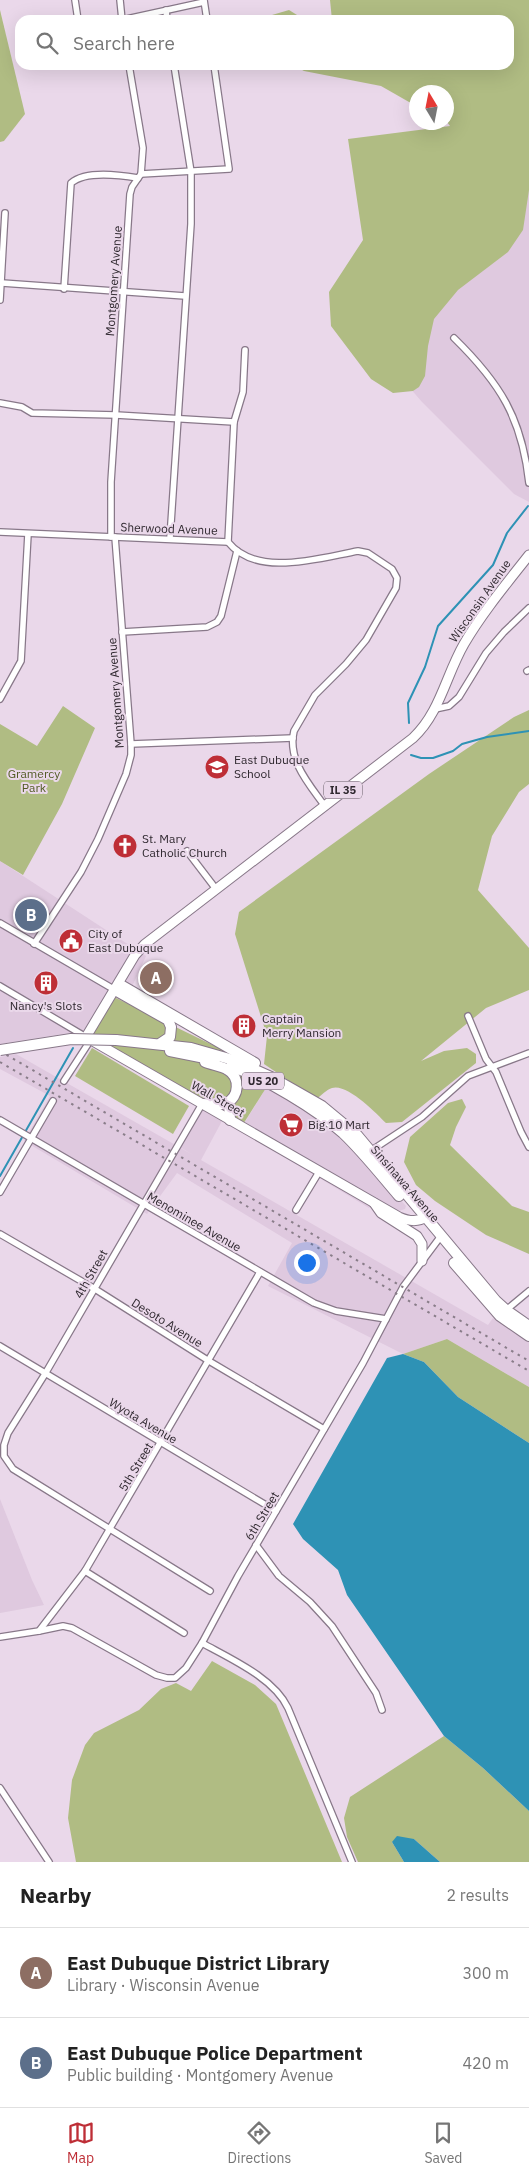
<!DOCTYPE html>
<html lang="en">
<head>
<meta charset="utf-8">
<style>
  :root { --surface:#fff; --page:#f2f2f2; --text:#222; --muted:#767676; --line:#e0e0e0; --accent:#be2e36 }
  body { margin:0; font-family:"IBM Plex Sans",sans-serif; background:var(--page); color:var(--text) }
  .compass { position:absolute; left:409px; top:85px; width:45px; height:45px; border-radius:50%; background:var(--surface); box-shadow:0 5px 20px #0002; rotate:350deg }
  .you { position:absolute; left:306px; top:1262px; width:18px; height:18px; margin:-12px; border:4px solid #fff; border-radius:50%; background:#1a73e8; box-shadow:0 0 0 8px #1a73e833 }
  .badge { display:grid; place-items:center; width:32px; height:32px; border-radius:50%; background:var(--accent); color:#fff; font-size:16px; font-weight:700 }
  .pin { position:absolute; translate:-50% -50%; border:2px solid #fff; box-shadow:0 1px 5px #0006 }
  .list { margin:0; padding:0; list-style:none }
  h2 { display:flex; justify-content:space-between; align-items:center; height:65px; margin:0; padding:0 20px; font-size:21px }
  h2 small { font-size:16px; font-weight:400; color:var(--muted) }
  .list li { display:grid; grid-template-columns:32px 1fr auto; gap:15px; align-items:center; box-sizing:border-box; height:90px; padding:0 20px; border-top:1px solid var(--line) }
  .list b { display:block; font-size:19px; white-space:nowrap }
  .list p { margin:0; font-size:16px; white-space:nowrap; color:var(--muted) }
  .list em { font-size:16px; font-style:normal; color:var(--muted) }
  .icon { flex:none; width:28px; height:28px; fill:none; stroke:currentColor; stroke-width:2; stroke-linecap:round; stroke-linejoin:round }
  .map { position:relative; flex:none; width:529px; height:1862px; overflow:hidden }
  .search { position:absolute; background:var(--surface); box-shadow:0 5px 20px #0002; left:15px; right:15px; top:15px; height:55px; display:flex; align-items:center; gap:12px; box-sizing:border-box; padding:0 18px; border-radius:15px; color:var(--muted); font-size:19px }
  .sheet { height:245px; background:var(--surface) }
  nav { display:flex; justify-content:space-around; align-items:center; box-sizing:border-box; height:70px; border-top:1px solid var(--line); background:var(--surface); font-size:14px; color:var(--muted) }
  nav a { display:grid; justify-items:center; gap:2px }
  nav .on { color:var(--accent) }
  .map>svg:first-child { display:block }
  .built { fill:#dfc9df }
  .green { fill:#b0bc83 }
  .water { fill:#2e92b5 }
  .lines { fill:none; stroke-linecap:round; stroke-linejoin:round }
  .stream { stroke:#2e92b5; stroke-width:2 }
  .street-casing { stroke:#887889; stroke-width:8 }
  .primary-casing { stroke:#887889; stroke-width:11 }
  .highway-casing { stroke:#887889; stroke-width:12 }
  .street { stroke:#fff; stroke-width:5.5 }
  .primary { stroke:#fff; stroke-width:9 }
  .highway { stroke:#fff; stroke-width:10 }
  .rail { stroke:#897d89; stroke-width:2; stroke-dasharray:2.5 5; stroke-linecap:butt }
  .highway-bridge-casing { stroke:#887889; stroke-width:12; stroke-linecap:butt }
  .highway-bridge { stroke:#fff; stroke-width:10 }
  .labels { text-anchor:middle; stroke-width:4; stroke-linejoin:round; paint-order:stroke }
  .shield { fill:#ead8ea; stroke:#675d67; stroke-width:1 }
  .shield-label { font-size:11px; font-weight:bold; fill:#2f282f }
  .street-label { font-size:12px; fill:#2f282f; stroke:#ead8ea }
  .poi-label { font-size:12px; fill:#2f282f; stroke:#ead8ea; text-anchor:start }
  .park-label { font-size:12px; fill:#515b23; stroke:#ead8ea }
</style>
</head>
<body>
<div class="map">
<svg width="529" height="1862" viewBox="0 0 529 1862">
  <rect width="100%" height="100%" fill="#ead8ea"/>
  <g class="built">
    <path d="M 529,118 L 529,502 L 514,494 L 422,402 L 378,351 Z"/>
    <path d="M 0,861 L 146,956 L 125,1002 L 114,997 L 89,1033 L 68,1033 L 0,1044 Z"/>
    <path d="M 16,1054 L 193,1155 L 180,1147 L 201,1108 L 222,1121 L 201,1160 L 488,1325 L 493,1318 L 529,1342 L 529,1387 L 447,1339 L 403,1354 L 268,1286 L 292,1243 L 177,1173 L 147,1214 L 24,1141 L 50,1096 L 0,1069 L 0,1057 Z"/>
    <path d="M 266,1088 L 305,1110 L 353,1147 L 406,1206 L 405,1209 L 399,1211 L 377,1199 L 369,1208 L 240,1130 Z"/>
    <path d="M 0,1499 L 32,1580 L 44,1605 L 0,1613 Z"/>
  </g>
  <g class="green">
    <path d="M 330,0 L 529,0 L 529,190 L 523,230 L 508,252 L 458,290 L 434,319 L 428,346 L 425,376 L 419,387 L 413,391 L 393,393 L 371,379 L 331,326 L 329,292 L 363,240 L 348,139 L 450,126 L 447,122 L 446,92 L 416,92 L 416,106 L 381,86 L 304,71 L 293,65 L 509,65 L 509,20 L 332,20 Z"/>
    <path d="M 0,10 L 25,114 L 4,141 L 0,142 Z"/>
    <path d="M 289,10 L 305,20 L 267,20 L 272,15 Z"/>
    <path d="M 63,706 L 95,728 L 62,804 L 23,875 L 0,861 L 0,724 L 37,746 Z"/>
    <path d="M 529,710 L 529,784 L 519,792 L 492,836 L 478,890 L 529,948 L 529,990 L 486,1008 L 421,1061 L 444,1051 L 467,1048 L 476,1054 L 476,1063 L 402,1122 L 386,1123 C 376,1113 347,1083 332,1088 C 327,1089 321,1096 316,1099 L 264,1064 L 267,1036 L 235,934 L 239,912 L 429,774 L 514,717 Z"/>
    <path d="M 114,997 L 229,1053 L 266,1088 L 242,1126 L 88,1035 Z"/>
    <path d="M 92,1048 L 189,1106 L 173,1134 L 75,1076 Z"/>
    <path d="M 462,1099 L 466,1107 L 456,1127 L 450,1145 L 512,1206 L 529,1212 L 529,1254 L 486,1235 L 435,1201 L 416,1185 L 404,1162 L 410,1137 L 448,1103 Z"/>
    <path d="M 447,1339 L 529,1387 L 529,1443 L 458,1397 L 424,1362 L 403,1354 Z"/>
    <path d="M 212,1661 L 255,1685 L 276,1704 L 342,1862 L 76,1862 L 68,1818 L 72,1780 L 85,1745 L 94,1733 L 139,1710 L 161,1689 L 176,1683 L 191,1691 Z"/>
    <path d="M 444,1736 L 483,1768 L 529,1811 L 529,1862 L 440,1862 L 414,1839 L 392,1842 L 404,1862 L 358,1862 L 347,1837 L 344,1818 L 350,1797 Z"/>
  </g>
  <g class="water">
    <path d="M 403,1354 L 424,1362 L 458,1397 L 529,1443 L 529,1811 L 483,1768 L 444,1736 L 347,1595 L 338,1570 L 303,1539 L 293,1524 L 387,1358 Z"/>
    <path d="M 397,1836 L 414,1839 L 440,1862 L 404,1862 L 392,1842 Z"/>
  </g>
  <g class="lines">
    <g class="stream">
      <path d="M 409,723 L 408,703 L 425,667 L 438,626 L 493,565 L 507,533 L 528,506"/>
      <path d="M 411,755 L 421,758 L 433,758 L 453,751 L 462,744 L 487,737 L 529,731"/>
      <path d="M 0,1176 L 73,1048"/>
    </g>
    <defs>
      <g id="street">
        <path d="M 75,0 L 78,20"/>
        <path d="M 120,0 L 122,20"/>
        <path d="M 204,0 L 207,20"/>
        <path d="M 166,10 L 167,20"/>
        <path d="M 122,20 L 204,2"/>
        <path d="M 129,65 L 143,148 L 141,174"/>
        <path d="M 2,283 L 185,296"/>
        <path d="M 64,289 L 71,183 C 86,170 120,175 138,178"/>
        <path d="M 0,300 L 5,213"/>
        <path d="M 454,338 C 500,383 522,418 529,483"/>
        <path d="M 0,403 L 22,407 L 32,413 L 116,415 L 234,422"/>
        <path d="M 0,532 L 228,542 C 257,578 319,558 358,551 L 368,553 L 392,569 L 397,578 L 396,588 L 366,640 L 346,664 L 315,695 L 294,731 C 287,760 309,784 324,805"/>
        <path d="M 111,537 L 111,482 L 130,194 L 132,187 L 141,174 L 229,169 L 214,65"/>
        <path d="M 170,538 L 191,224 L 191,172 L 174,65"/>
        <path d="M 228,542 L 234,422 L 243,392 L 245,350"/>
        <path d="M 122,632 L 207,627 L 217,622 L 221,616 L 237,551"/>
        <path d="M 527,671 L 529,670"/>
        <path d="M 0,699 L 21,661 L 28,534"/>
        <path d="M 435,709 L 449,706 L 459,697 L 486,653 L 504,632 L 529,608"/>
        <path d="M 131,744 L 293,738"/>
        <path d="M 187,851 L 216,889"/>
        <path d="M 0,923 L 115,990"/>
        <path d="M 34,944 L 81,872 L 98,839 L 126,774 L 131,755 L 131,744 L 115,537"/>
        <path d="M 0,986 L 86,1037 L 88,1044 L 64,1081"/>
        <path d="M 468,1016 L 486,1059 L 496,1072 L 521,1132 L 529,1147"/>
        <path d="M 202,1104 L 45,1374 L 8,1433 L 4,1445 L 4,1456 L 13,1469 L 210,1591"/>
        <path d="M 0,1120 L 314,1303 L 336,1311 L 386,1319"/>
        <path d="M 369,1152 L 422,1117 L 468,1076 L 529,1053"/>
        <path d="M 0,1192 L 53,1101"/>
        <path d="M 296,1210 L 319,1172"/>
        <path d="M 0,1234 L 95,1289 L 209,1361 L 324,1429"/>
        <path d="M 505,1311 L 529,1291"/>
        <path d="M 0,1346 L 276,1511"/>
        <path d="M 256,1545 L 279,1576 L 310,1602 L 332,1626 L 376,1693 L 382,1710"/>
        <path d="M 85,1571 L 184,1633"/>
        <path d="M 39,1631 L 63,1626 L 72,1628 L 156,1675 L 167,1678 L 175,1678 L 186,1668 L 202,1643 L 238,1576 L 363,1363 L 403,1287 L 441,1236"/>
        <path d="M 0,1637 L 39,1631 L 85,1571 L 260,1272"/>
        <path d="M 202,1643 C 231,1659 274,1678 288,1708 L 352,1862"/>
        <path d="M 0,1788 L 49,1862"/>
      </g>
      <g id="primary">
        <path d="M 374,1203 L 381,1213 L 417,1236 L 422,1244 L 422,1261"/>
        <path d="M 426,1217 C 417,1223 408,1221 399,1217 L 86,1037 L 135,955 L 145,944 L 413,738 C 440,713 446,675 464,644 C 482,613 507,583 529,555"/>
      </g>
      <g id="highway">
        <path d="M 119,984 L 255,1063"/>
        <path d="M 115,990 L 168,1020 L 171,1027 L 170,1037 L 161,1043"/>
        <path d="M 116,1040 L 191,1048 L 233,1060 L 271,1077 L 322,1106 L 357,1135 L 496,1301 L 506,1310 L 529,1326"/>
        <path d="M 170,1051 L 215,1060"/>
        <path d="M 231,1066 C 266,1079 315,1108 343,1133 C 363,1152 381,1175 399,1196"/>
        <path d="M 229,1102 L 230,1120"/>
        <path d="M 202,1104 C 209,1104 220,1106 226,1103 C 240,1097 240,1077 228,1070 C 222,1066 212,1065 205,1062"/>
        <path d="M 454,1263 L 500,1316 L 529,1336"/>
      </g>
    </defs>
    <use href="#street" class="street-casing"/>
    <use href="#primary" class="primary-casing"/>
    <use href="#highway" class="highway-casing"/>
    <use href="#street" class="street"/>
    <use href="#primary" class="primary"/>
    <use href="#highway" class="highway"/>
    <g class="rail">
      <path d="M 0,1051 L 529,1361"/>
      <path d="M 0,1062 L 529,1371"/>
    </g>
    <defs>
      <path id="highway-bridge" d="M 0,1050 L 71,1039 L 116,1040"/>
    </defs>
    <use href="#highway-bridge" class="highway-bridge-casing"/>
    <use href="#highway-bridge" class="highway-bridge"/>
  </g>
  <defs>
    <symbol id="school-disc" viewBox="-11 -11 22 22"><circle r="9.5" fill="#be2e36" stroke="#ead8ea"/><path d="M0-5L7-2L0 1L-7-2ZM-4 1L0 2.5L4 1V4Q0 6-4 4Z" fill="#fff"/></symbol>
    <symbol id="church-disc" viewBox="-11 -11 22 22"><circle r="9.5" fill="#be2e36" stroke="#ead8ea"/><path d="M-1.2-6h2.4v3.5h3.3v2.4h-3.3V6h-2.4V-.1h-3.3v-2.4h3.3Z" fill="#fff"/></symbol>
    <symbol id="civic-disc" viewBox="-11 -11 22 22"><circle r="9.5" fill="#be2e36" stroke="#ead8ea"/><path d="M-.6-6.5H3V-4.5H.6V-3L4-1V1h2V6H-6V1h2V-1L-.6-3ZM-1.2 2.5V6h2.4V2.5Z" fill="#fff"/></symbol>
    <symbol id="building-disc" viewBox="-11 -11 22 22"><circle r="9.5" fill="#be2e36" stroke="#ead8ea"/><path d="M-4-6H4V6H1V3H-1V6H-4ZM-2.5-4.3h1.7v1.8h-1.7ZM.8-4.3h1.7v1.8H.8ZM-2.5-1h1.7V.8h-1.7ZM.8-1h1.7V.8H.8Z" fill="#fff"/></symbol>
    <symbol id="supermarket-disc" viewBox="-11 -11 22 22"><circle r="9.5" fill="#be2e36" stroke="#ead8ea"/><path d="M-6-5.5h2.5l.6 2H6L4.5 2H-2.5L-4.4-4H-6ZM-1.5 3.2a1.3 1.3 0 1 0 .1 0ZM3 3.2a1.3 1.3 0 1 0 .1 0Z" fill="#fff"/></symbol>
  </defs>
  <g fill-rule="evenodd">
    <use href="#school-disc" x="203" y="753" width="28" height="28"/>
    <use href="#church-disc" x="111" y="832" width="28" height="28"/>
    <use href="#civic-disc" x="57" y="927" width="28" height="28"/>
    <use href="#building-disc" x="32" y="969" width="28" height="28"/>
    <use href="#building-disc" x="230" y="1012" width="28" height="28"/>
    <use href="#supermarket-disc" x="277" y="1111" width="28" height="28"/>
  </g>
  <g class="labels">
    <g class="shield">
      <rect x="324" y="781.5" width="38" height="17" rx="4"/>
      <rect x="242" y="1072.5" width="42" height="17" rx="4"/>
    </g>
    <g class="shield-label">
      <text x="343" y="794">IL 35</text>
      <text x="263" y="1085">US 20</text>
    </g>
    <g class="street-label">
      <text transform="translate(114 281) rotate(-86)" y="4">Montgomery Avenue</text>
      <text transform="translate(169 529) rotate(2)" y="4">Sherwood Avenue</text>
      <text transform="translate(480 601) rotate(-55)" y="4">Wisconsin Avenue</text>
      <text transform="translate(116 693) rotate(-94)" y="4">Montgomery Avenue</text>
      <text transform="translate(218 1099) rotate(30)" y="4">Wall Street</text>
      <text transform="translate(405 1184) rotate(49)" y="4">Sinsinawa Avenue</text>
      <text transform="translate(194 1222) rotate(30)" y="4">Menominee Avenue</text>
      <text transform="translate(91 1274) rotate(-60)" y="4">4th Street</text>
      <text transform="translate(167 1323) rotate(32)" y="4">Desoto Avenue</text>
      <text transform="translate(143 1421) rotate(31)" y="4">Wyota Avenue</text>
      <text transform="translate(136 1467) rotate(-59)" y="4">5th Street</text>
      <text transform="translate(262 1516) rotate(-59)" y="4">6th Street</text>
    </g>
    <g class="poi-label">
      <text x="234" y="764">East Dubuque<tspan x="234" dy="14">School</tspan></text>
      <text x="142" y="843">St. Mary<tspan x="142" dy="14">Catholic Church</tspan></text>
      <text x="88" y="938">City of<tspan x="88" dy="14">East Dubuque</tspan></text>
      <text x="46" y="1010" text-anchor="middle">Nancy's Slots</text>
      <text x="262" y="1023">Captain<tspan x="262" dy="14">Merry Mansion</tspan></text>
      <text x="308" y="1129">Big 10 Mart</text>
    </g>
    <g class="park-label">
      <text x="34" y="778">Gramercy<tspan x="34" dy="14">Park</tspan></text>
    </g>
  </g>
</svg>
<svg class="compass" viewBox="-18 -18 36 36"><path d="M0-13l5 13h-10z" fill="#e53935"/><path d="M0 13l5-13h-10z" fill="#767676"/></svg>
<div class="you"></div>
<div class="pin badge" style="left:156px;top:978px;background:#8d6e63">A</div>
<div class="pin badge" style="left:31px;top:915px;background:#5c6f8a">B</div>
<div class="search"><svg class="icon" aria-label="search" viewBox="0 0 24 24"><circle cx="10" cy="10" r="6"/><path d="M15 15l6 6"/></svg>Search here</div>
</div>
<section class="sheet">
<h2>Nearby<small>2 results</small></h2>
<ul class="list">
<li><span class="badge" style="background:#8d6e63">A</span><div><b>East Dubuque District Library</b><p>Library · Wisconsin Avenue</p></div><em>300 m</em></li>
<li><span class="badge" style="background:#5c6f8a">B</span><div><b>East Dubuque Police Department</b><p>Public building · Montgomery Avenue</p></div><em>420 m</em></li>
</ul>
</section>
<nav>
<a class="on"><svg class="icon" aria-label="map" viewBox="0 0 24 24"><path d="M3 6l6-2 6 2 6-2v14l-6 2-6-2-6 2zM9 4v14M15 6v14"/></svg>Map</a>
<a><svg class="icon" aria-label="directions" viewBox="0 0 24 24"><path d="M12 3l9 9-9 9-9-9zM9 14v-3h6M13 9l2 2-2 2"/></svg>Directions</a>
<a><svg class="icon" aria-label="saved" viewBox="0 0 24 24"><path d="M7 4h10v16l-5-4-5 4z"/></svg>Saved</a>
</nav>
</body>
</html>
